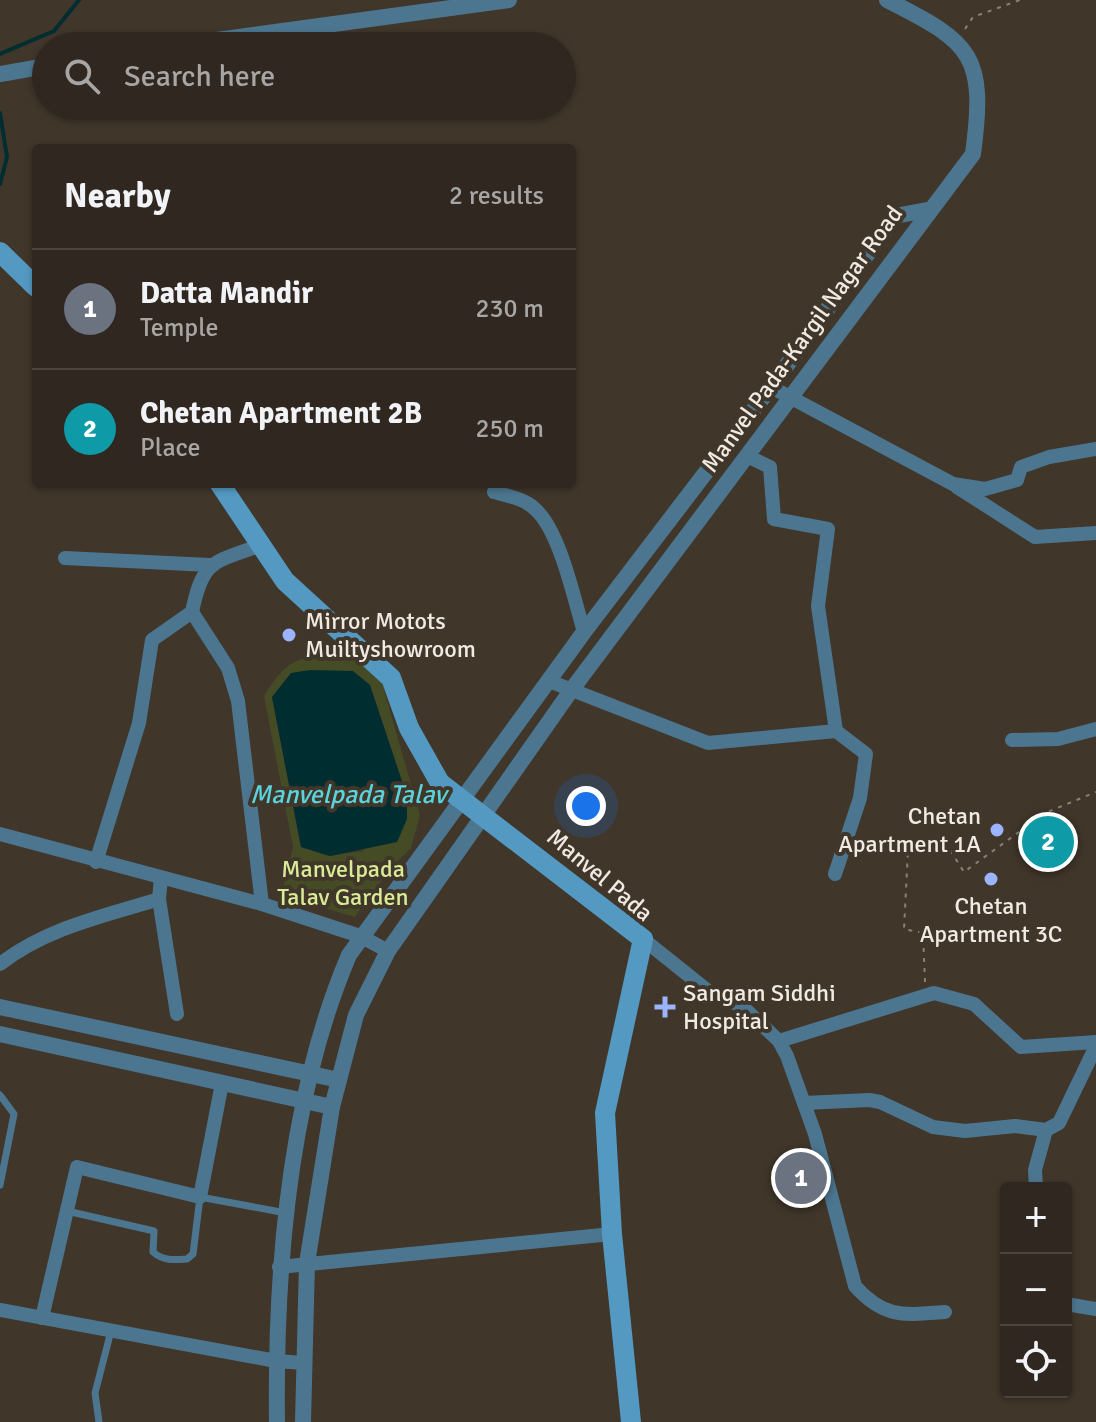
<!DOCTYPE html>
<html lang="en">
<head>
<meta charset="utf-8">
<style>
  :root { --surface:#302820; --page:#3c342d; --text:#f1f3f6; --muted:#a8a6a5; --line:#4b443e; --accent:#9cb4fd }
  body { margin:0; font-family:Signika,sans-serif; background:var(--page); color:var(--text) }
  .controls { position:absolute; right:24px; bottom:24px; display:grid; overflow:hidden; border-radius:8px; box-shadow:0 2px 6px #0004 }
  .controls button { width:72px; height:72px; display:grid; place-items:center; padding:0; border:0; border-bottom:2px solid var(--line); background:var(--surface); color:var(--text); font:40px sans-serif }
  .you { position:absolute; left:586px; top:806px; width:28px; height:28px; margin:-20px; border:6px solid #fff; border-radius:50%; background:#1a73e8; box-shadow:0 0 0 12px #1a73e833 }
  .badge { display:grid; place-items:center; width:52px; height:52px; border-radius:50%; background:var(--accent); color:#fff; font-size:26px; font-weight:700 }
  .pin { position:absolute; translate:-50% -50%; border:4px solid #fff; box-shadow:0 2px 8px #0006 }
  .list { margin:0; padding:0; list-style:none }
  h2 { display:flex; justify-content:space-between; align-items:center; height:104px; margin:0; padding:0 32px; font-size:34px }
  h2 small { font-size:26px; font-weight:400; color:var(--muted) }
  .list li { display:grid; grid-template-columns:52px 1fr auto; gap:24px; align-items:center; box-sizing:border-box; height:120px; padding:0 32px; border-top:2px solid var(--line) }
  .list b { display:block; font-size:30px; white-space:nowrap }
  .list p { margin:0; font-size:26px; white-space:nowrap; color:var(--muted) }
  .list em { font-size:26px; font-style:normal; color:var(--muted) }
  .icon { flex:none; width:44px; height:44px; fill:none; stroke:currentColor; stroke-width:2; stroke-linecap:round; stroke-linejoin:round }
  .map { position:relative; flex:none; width:1096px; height:1422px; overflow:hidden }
  .search { position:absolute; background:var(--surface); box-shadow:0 2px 6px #0004; left:32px; top:32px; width:544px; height:88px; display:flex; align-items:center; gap:20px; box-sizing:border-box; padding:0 28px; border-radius:44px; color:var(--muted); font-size:30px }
  .panel { position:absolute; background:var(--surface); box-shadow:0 2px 6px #0004; left:32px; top:144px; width:544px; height:344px; border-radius:8px }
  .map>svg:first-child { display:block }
  .green { fill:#444b25; fill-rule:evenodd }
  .water { fill:#002d30 }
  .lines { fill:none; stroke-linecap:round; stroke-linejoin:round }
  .stream { stroke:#002d30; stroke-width:4 }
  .path { stroke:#898177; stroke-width:2; stroke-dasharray:4 6; stroke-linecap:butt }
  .service { stroke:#4c7690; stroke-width:7 }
  .minor { stroke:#4c7690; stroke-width:14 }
  .tertiary { stroke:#4c7690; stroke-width:16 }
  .secondary { stroke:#5399c2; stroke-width:20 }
  .poi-dot { fill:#9cb4fd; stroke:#40362a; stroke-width:3 }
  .labels { text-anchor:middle; stroke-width:8; stroke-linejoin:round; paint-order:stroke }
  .street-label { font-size:24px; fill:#f0eae3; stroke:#40362a }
  .poi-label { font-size:24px; fill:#f0eae3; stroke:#40362a; text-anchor:start }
  .park-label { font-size:24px; fill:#daeb97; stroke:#40362a }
  .water-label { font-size:26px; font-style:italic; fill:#59d3dc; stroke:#40362a }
</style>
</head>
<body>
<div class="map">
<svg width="1096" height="1422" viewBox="0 0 1096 1422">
  <rect width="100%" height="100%" fill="#40362a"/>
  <path class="green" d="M 359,656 L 380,676 L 420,815 L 411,848 L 389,870 L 355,917 L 281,896 L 293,847 L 264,696 C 294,647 306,659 359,656 ZM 272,697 L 364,851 L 329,856 L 301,847 Z"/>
  <path class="water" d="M 310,670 L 353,671 L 370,685 L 407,796 L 407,819 L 397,842 L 330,856 L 301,847 L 272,697 L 291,673 Z"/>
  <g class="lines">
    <g class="stream">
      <path d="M 0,54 L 54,31 L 79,0"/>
      <path d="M 0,113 L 7,157 L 0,184"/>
    </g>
    <g class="path">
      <path d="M 965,29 L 973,17 L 1020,0"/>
      <path d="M 925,982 L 923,933 L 904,929 L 908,850 L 950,850 L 964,872 L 1045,813 L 1096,792"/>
    </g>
    <g class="service">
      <path d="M 0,1095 L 14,1114 L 0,1185"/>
      <path d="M 67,1211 L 154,1231 L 153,1252 C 163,1261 174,1260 187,1259 L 193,1254 L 200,1197 L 286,1213"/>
      <path d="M 99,1422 L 95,1393 L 111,1331"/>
    </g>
    <g class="minor">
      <path d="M 771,387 L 953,484 L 985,489 L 1017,480 L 1021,467 L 1049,457 L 1096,449"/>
      <path d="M 747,456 L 770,467 L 774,519 L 828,529 L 818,606 L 836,731"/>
      <path d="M 957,487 L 1035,537 L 1096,533"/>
      <path d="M 494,492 C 508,496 525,499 535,509 C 560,531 574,599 584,632"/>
      <path d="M 65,558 L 210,565"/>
      <path d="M 192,612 L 228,668 L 238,701 L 262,904"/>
      <path d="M 549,681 L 708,743 L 836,731 L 866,754 L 860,798 L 835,874"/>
      <path d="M 1012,740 L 1058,739 L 1096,729"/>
      <path d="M 0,834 L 262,904 L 360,936 L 388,951"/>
      <path d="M 96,862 L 139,723 L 152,640 L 192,612 C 203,559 213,563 261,545"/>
      <path d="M 159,899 L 177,1014"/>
      <path d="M 643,939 L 708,991 L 743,1007 L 779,1041 L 787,1056 L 815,1134 L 855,1286 C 884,1319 905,1315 945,1312"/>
      <path d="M 0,964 C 46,928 104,916 159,899 L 161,878"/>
      <path d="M 779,1041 L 934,993 L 974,1004 L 1021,1047 L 1096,1042"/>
      <path d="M 804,1103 L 869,1100 L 880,1102 L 933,1127 L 965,1131 L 1015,1126 L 1046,1130 L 1059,1123 L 1096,1046"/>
      <path d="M 1036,1188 L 1035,1170 L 1046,1130"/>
      <path d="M 279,1267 L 612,1234"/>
      <path d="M 1066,1304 L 1096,1309"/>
      <path d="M 0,1310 L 276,1361 L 304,1363"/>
      <path d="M 42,1318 L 77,1167 L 200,1197 L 222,1083"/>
    </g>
    <g class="tertiary">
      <path d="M 173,46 L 509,0"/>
      <path d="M 0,74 L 46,66"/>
      <path d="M 0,1007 L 339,1080"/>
      <path d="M 0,1034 L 332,1107"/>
      <path d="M 277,1422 C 275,1270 289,1096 349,955 L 584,632 L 771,387 L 895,216 L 927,210"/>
      <path d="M 303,1422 L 307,1263 L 332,1107 L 356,1015 L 388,951 L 570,692 L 973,154 C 986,56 973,43 887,0"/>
    </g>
    <g class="secondary">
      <path d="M 0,252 L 36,287"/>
      <path d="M 220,484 L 285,581 L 391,678 L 409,728 L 440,783 L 643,939 L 605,1113 L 612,1234 L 631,1422"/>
    </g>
  </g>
  <g class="poi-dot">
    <circle cx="289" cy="635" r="8"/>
    <circle cx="997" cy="830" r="8"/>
    <circle cx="991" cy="879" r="8"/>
    <path d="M661 995h8v8h8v8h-8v8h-8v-8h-8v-8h8z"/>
  </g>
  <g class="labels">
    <g class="street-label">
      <text transform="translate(802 339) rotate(-54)" y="8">Manvel Pada-Kargil Nagar Road</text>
      <text transform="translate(600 875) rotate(40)" y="8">Manvel Pada</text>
    </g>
    <g class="poi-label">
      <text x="305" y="629">Mirror Motots<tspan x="305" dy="28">Muiltyshowroom</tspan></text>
      <text x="981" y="824" text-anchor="end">Chetan<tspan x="981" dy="28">Apartment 1A</tspan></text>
      <text x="991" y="914" text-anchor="middle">Chetan<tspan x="991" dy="28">Apartment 3C</tspan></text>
      <text x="683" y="1001">Sangam Siddhi<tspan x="683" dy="28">Hospital</tspan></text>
    </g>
    <g class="park-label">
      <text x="343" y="877">Manvelpada<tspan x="343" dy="28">Talav Garden</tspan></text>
    </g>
    <g class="water-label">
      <text x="348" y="803">Manvelpada Talav</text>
    </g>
  </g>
</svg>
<div class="controls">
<button>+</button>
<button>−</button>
<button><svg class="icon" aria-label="locate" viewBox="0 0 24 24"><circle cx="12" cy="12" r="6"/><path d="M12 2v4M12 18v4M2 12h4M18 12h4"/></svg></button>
</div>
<div class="you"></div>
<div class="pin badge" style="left:801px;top:1178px;background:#6b7280">1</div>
<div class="pin badge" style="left:1048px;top:842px;background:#0f9aa8">2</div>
<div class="search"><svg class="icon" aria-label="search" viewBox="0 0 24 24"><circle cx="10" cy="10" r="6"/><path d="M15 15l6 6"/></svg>Search here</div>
<section class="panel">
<h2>Nearby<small>2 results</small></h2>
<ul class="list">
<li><span class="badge" style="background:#6b7280">1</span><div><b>Datta Mandir</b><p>Temple</p></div><em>230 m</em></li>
<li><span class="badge" style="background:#0f9aa8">2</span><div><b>Chetan Apartment 2B</b><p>Place</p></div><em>250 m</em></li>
</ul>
</section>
</div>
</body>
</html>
